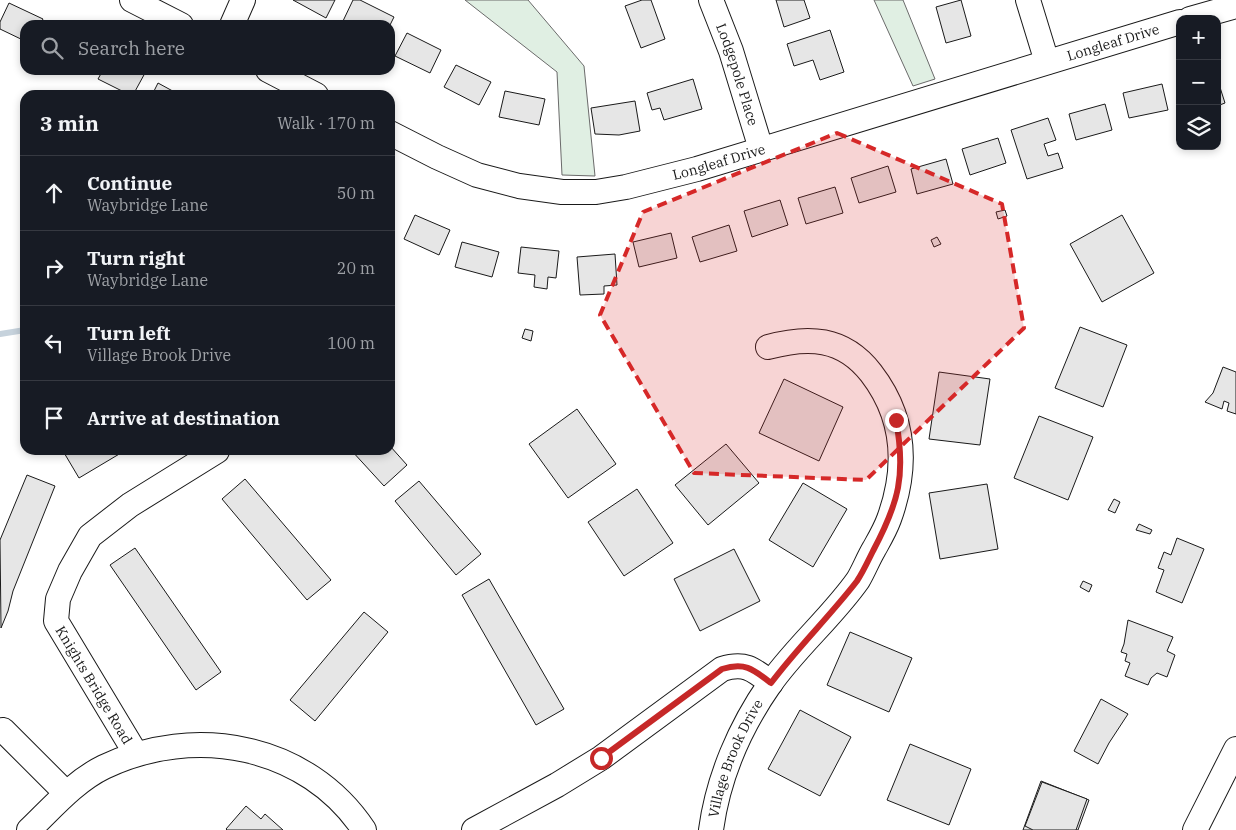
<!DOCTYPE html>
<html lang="en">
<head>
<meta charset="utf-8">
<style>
  :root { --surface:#171b24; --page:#242831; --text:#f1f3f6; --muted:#9ea1a6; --line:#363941 }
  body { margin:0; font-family:"IBM Plex Serif",serif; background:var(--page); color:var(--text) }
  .controls { position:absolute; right:15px; top:15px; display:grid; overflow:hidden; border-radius:10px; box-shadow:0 2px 8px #0003 }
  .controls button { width:45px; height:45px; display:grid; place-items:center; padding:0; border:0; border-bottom:1px solid var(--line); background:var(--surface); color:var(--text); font:25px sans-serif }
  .stop { position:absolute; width:15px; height:15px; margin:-11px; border:4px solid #c62828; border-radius:50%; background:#fff }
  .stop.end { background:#c62828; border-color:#fff; box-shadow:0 1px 5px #0008 }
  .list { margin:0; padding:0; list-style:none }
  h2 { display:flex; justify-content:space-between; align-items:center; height:65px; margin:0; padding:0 20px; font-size:21px }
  h2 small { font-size:16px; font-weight:400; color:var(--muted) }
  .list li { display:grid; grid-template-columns:32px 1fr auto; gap:15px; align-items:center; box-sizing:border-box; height:75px; padding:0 20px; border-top:1px solid var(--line) }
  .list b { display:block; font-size:19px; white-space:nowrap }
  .list p { margin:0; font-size:16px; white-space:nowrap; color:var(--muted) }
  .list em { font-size:16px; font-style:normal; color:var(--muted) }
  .icon { flex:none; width:28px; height:28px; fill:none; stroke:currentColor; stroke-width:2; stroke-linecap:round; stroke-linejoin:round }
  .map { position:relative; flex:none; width:1236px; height:830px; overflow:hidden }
  .search { position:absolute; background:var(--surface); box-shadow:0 2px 8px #0003; left:20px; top:20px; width:375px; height:55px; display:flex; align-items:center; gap:12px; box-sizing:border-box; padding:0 18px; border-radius:15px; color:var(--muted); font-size:19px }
  .panel { position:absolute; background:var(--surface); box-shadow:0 2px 8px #0003; left:20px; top:90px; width:375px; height:365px; border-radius:15px }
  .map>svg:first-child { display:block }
  .green { fill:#e0efe3; stroke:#6a6a6a }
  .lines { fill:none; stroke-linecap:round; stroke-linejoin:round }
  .stream { stroke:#c6d2dc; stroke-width:6 }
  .building { fill:#e6e6e6; stroke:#1a1a1a }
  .minor-casing { stroke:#1a1a1a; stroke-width:26 }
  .minor { stroke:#fff; stroke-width:24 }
  .route { stroke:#c62828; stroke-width:6 }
  .marked { fill:#d62828; fill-opacity:0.2; stroke:#d62828; stroke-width:4; stroke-dasharray:10 6; stroke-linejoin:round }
  .labels { text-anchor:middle; stroke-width:4; stroke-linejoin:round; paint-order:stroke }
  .street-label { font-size:14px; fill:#1a1a1a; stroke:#fff }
</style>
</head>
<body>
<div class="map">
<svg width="1236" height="830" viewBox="0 0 1236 830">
  <rect width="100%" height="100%" fill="#fff"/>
  <g class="green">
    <path d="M 465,0 L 528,0 L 584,66 L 595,176 L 562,175 L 557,72 Z"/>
    <path d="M 874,0 L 903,0 L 935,79 L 913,86 Z"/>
  </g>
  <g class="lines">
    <path class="stream" d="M 0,334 L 25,330"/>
  </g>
  <g class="building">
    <path d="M 293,0 L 335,0 L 326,18 Z"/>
    <path d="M 353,0 L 360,0 L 394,17 L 390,25 L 351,25 L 343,21 Z"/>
    <path d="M 642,0 L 651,0 L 665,39 L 641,48 L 625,6 Z"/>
    <path d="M 776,0 L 804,0 L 810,18 L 784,27 Z"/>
    <path d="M 961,0 L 971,36 L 946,43 L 936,7 Z"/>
    <path d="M 9,3 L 43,19 L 40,25 L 25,25 L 25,41 L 0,29 L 0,22 Z"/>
    <path d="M 830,30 L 844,72 L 820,80 L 813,60 L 794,66 L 787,44 Z"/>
    <path d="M 407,33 L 441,50 L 430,73 L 395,56 Z"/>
    <path d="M 456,65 L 491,82 L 479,105 L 444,87 Z"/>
    <path d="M 103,70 L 140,70 L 145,73 L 133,95 L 130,95 L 98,79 Z"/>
    <path d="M 1217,78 L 1225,103 L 1217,106 Z"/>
    <path d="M 693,79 L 702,109 L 664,120 L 660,108 L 652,110 L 647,93 Z"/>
    <path d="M 158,83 L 180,95 L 152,95 Z"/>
    <path d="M 1162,84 L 1168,110 L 1129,118 L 1123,93 Z"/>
    <path d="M 505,91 L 545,99 L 539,125 L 499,117 Z"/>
    <path d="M 635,101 L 640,131 L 619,135 L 595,134 L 591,108 Z"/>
    <path d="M 1105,104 L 1112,130 L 1076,140 L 1069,114 Z"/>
    <path d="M 1048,118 L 1056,140 L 1044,144 L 1048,156 L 1058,153 L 1063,168 L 1027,179 L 1011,130 Z"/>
    <path d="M 998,138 L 1006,163 L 970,175 L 962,149 Z"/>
    <path d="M 946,159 L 953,184 L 917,194 L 911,169 Z"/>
    <path d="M 888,166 L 896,192 L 859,203 L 851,178 Z"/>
    <path d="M 835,187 L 843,213 L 806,224 L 798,198 Z"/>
    <path d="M 780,200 L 788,225 L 752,237 L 744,211 Z"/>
    <path d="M 1005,210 L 1007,216 L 998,219 L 996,212 Z"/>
    <path d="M 415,215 L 450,230 L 439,255 L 404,239 Z"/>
    <path d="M 1122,215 L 1154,273 L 1102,302 L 1070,244 Z"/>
    <path d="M 729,225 L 737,251 L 700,262 L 692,237 Z"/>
    <path d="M 671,233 L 677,258 L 639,267 L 633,242 Z"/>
    <path d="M 937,237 L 941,244 L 934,247 L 931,240 Z"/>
    <path d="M 462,242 L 499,252 L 492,277 L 455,267 Z"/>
    <path d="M 521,247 L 559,251 L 556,278 L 548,277 L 547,289 L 534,287 L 535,275 L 518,273 Z"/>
    <path d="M 615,254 L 617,285 L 604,286 L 604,294 L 580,295 L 577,257 Z"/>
    <path d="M 1080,327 L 1127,345 L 1103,407 L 1055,388 Z"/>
    <path d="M 525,329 L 533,331 L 531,341 L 522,338 Z"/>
    <path d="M 1223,367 L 1236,372 L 1236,414 L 1227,411 L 1229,403 L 1224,401 L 1222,409 L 1205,402 L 1213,393 Z"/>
    <path d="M 939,372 L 990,379 L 980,445 L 929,439 Z"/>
    <path d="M 784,379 L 843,407 L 819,461 L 759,433 Z"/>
    <path d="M 577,409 L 616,464 L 568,498 L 529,444 Z"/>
    <path d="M 1039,416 L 1093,437 L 1068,500 L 1014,478 Z"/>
    <path d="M 726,444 L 759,483 L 708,525 L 675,485 Z"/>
    <path d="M 390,446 L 407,465 L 384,486 L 351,450 L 390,450 Z"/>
    <path d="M 65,450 L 126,450 L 79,478 L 63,451 Z"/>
    <path d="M 27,475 L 55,486 L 13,591 L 8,611 L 1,628 L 0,540 Z"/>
    <path d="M 245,479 L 331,580 L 307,600 L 222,499 Z"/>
    <path d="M 419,481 L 481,554 L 456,575 L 395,501 Z"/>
    <path d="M 803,483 L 847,509 L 813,567 L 769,540 Z"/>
    <path d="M 987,484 L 998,549 L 940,559 L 929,493 Z"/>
    <path d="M 637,489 L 673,543 L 624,576 L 588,522 Z"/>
    <path d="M 1114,499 L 1120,502 L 1115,513 L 1108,510 Z"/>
    <path d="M 1139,524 L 1152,530 L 1150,534 L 1136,530 Z"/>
    <path d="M 1177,538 L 1204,549 L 1182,603 L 1156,592 L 1164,570 L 1158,568 L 1164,552 L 1171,555 Z"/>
    <path d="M 135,548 L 221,672 L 196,690 L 110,565 Z"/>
    <path d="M 734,549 L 760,601 L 700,631 L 674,579 Z"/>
    <path d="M 489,579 L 564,709 L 536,725 L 462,595 Z"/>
    <path d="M 1083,581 L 1092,585 L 1089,592 L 1080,587 Z"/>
    <path d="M 364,612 L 388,632 L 315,721 L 290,700 Z"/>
    <path d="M 1128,620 L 1173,637 L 1167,651 L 1175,655 L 1167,677 L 1157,673 L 1151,678 L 1148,685 L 1125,676 L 1130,663 L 1125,661 L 1127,654 L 1121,652 L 1124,644 Z"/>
    <path d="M 850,632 L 912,658 L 889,712 L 827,685 Z"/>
    <path d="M 1101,699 L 1128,714 L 1109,743 L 1098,764 L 1074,751 Z"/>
    <path d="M 800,710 L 851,737 L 820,796 L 768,769 Z"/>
    <path d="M 910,744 L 971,769 L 949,825 L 887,800 Z"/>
    <path d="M 1041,781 L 1089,800 L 1078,830 L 1023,830 Z"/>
    <path d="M 1042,782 L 1087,799 L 1076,830 L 1033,830 L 1025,826 Z"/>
    <path d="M 246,806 L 261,819 L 265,814 L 283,830 L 227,830 L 226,829 Z"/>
  </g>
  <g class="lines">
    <defs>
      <g id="minor">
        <path d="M 132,0 L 181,25"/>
        <path id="s1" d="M 711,0 L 731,51 L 761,149"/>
        <path d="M 1028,0 L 1047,62"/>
        <path d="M 1190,19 L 1236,6"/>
        <path d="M 232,25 L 243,0"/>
        <path d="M 268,70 L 316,95"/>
        <path id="s2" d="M 390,133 L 437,157 L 477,175 L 519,186 L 562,192 L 596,192 L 626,187 L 697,169 L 1180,22"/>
        <path d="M 0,732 L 3,730 L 66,793"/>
        <path d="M 136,754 L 56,621 L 58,599 L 70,571 L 90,536 L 130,505 L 217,451"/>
        <path d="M 29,830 C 52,808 75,781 104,767 C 194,724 307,744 364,830"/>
        <path d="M 474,830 L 557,785 L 601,758 L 722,669 C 745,662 753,669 771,683"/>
        <path id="s3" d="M 711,830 C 718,778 740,727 770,684 C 796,647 832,617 858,580 C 864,570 868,559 874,549 C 879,540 885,530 889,519 C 908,467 905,417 871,373 C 843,337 808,336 768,347"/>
        <path d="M 1195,830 L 1236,749"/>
      </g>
    </defs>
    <use href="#minor" class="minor-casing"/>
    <use href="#minor" class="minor"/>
  </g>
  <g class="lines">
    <path class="route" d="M 601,758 L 722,669 C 745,662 753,669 771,683 C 798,647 830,616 857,581 C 863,572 868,561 873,551 C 899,502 906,475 896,420"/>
  </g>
  <path class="marked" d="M 837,133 L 1002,204 L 1024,328 L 866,480 L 694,473 L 600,315 L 643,212 Z"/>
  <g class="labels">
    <g class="street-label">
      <text dy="5" stroke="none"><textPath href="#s2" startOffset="756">Longleaf Drive</textPath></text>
      <text dy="5" stroke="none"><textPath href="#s1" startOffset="79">Lodgepole Place</textPath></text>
      <text dy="5" stroke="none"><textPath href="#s2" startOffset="344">Longleaf Drive</textPath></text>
      <text transform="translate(94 685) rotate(59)" y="5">Knights Bridge Road</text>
      <text dy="5" stroke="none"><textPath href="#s3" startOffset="76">Village Brook Drive</textPath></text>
    </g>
  </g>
</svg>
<div class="controls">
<button>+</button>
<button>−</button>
<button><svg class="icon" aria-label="layers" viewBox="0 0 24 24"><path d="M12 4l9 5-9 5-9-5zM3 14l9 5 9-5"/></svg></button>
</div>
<div class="stop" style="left:601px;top:758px"></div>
<div class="stop end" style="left:896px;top:420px"></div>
<div class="search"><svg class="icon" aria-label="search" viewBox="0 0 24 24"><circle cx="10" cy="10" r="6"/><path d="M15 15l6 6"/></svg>Search here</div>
<section class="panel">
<h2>3 min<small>Walk · 170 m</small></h2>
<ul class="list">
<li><svg class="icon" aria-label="ahead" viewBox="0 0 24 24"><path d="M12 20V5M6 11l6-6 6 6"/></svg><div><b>Continue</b><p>Waybridge Lane</p></div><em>50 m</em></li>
<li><svg class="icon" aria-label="right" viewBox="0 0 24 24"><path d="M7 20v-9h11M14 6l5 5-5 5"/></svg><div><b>Turn right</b><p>Waybridge Lane</p></div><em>20 m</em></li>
<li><svg class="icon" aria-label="left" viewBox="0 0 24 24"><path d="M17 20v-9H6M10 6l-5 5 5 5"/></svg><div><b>Turn left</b><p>Village Brook Drive</p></div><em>100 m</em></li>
<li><svg class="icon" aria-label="arrive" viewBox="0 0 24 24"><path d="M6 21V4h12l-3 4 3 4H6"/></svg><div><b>Arrive at destination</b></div></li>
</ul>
</section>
</div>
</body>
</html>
